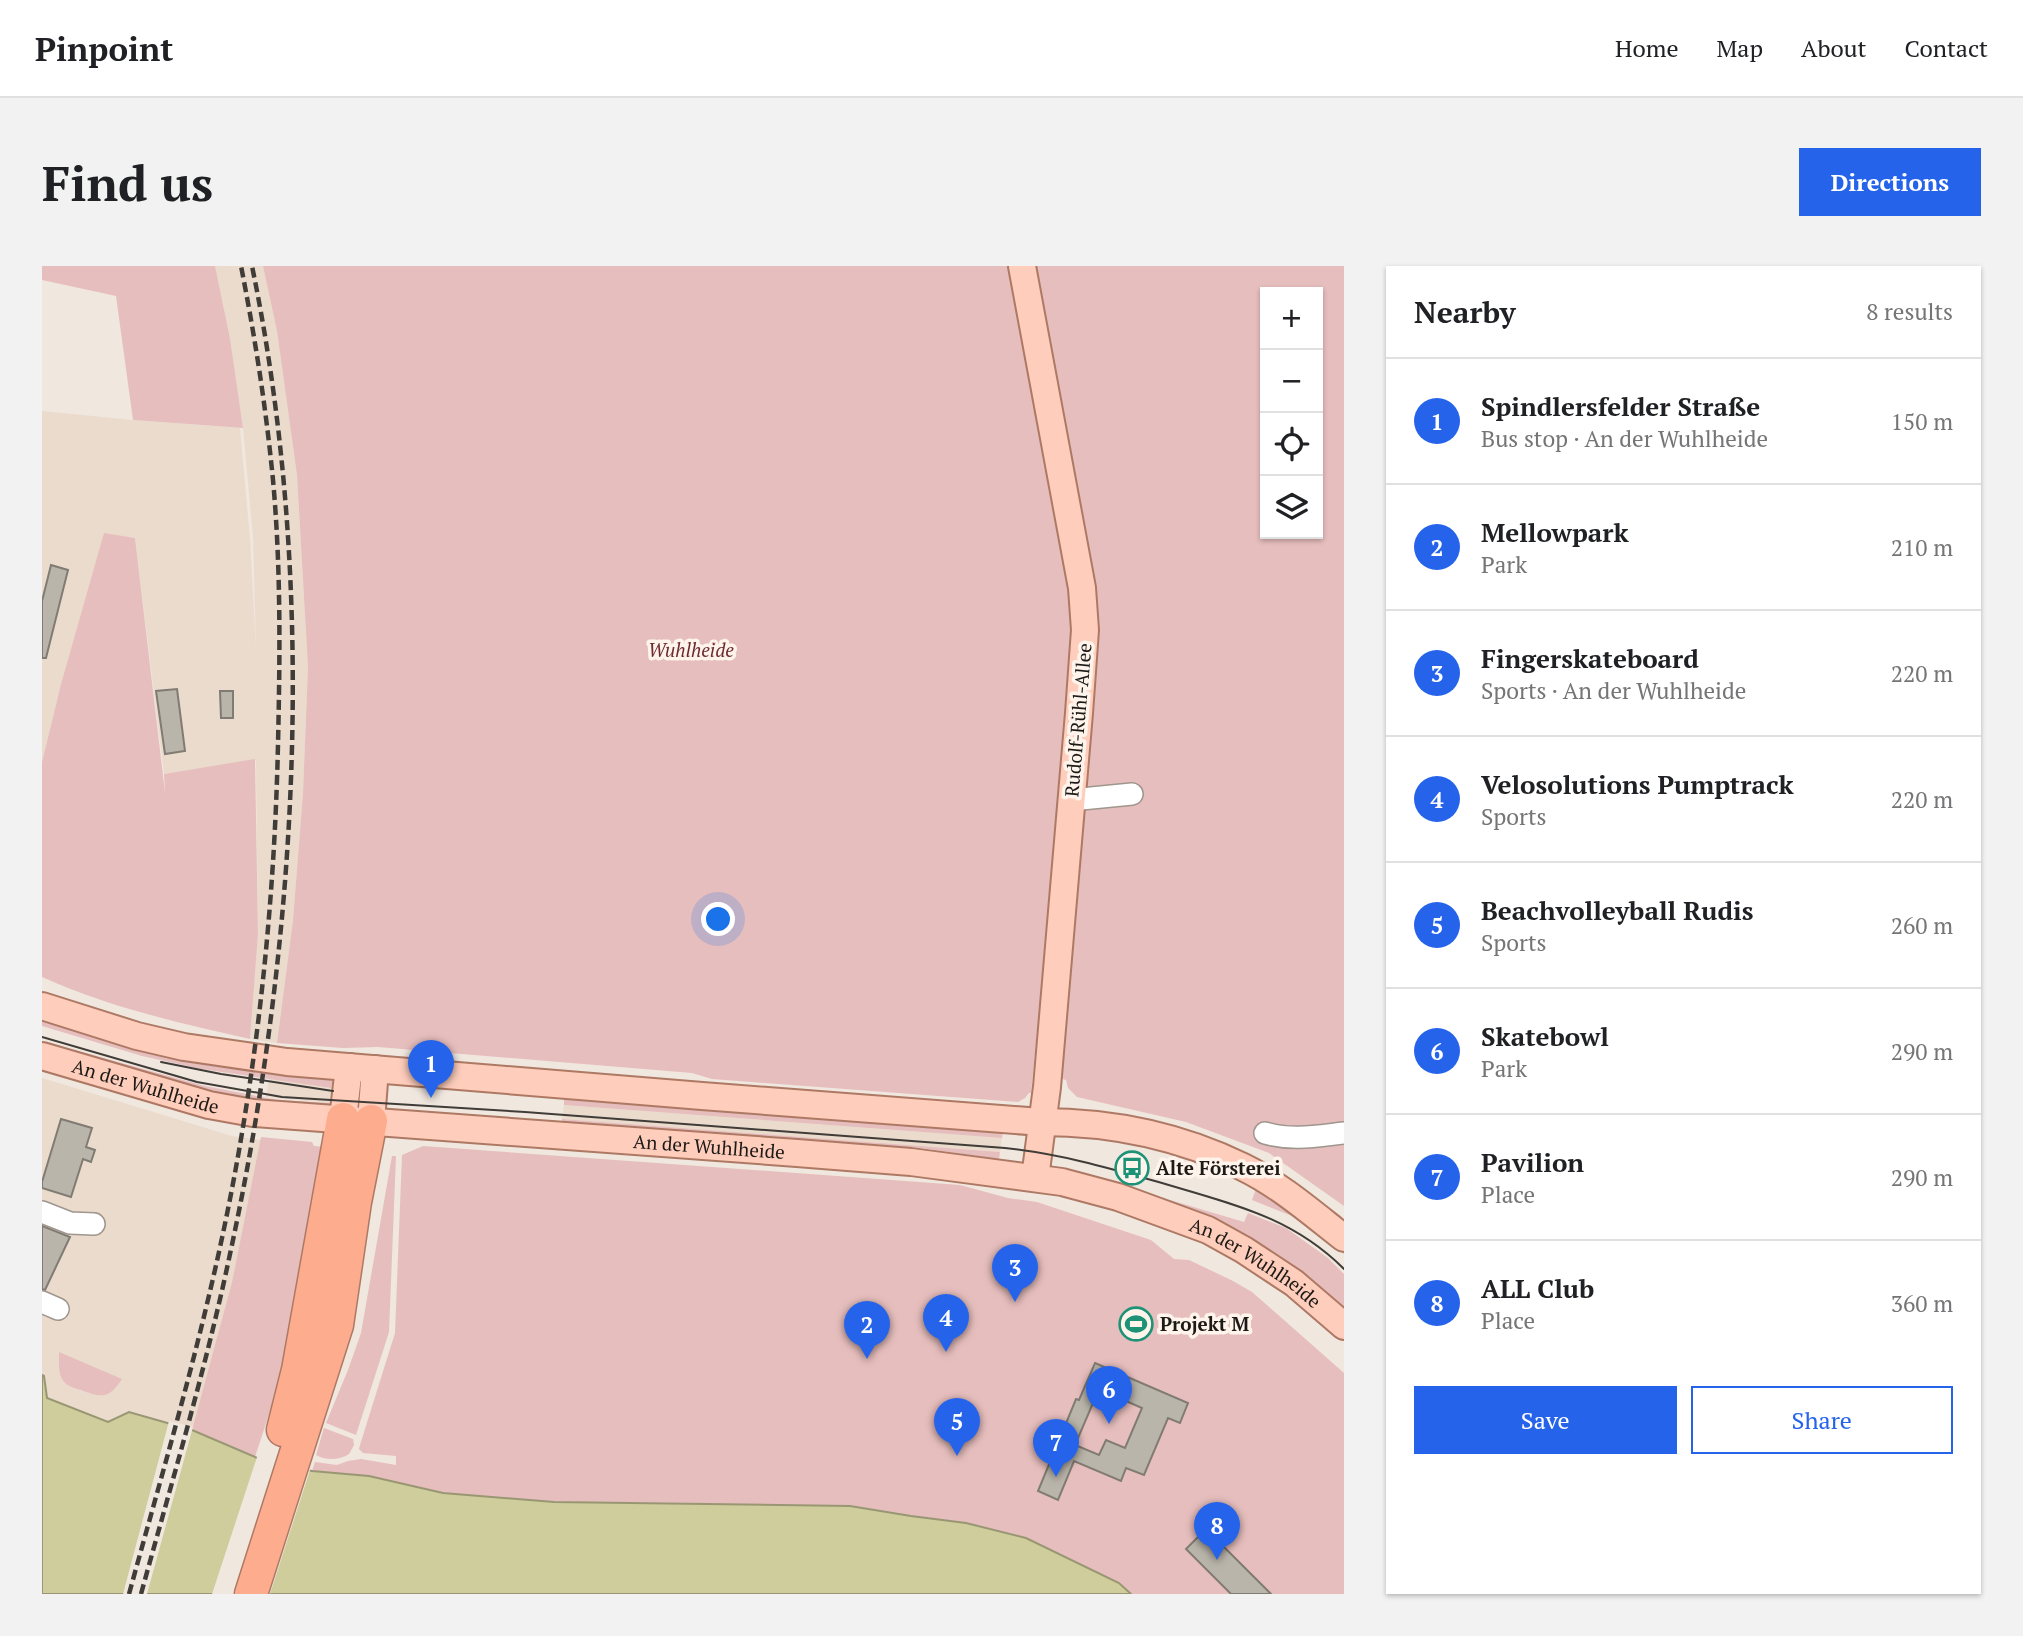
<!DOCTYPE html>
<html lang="en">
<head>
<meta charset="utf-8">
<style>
  :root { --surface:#fff; --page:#f2f2f2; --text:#202124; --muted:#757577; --line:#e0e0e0; --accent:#2563eb }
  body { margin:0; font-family:"PT Serif",serif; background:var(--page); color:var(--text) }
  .controls { position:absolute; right:21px; top:21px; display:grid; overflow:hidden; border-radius:0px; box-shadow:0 2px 5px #0004 }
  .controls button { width:63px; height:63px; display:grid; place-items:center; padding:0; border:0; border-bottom:2px solid var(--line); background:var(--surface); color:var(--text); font:35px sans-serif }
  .you { position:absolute; left:677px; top:654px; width:24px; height:24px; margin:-18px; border:5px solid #fff; border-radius:50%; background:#1a73e8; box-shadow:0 0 0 10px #1a73e833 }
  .badge { display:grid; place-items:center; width:46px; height:46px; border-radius:50%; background:var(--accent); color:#fff; font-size:23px; font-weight:700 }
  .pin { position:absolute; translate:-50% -58px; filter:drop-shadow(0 2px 4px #0008) }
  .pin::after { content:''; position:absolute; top:37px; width:24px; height:21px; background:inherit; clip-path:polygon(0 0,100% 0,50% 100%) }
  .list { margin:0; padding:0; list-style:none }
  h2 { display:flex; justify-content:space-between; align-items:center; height:91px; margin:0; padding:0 28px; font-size:30px }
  h2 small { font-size:23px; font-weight:400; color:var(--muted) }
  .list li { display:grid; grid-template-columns:46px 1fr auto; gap:21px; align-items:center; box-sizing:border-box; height:126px; padding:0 28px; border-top:2px solid var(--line) }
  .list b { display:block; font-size:26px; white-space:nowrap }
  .list p { margin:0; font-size:23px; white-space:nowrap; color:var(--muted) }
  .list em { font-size:23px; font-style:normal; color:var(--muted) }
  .actions { display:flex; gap:14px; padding:21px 28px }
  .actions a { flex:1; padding:16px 0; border:2px solid var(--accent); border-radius:0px; text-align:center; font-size:24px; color:var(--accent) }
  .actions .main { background:var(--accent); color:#fff }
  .icon { flex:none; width:38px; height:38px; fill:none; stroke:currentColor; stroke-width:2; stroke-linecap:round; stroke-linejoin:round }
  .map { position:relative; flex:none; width:1302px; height:1328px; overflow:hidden; border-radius:0px }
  header { display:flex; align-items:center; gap:42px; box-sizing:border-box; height:98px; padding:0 35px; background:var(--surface); border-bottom:2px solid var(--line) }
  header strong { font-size:33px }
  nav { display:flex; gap:38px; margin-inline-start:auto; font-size:24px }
  .intro { display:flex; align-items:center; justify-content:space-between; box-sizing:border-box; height:168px; padding:0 42px }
  h1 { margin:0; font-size:49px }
  .button { padding:18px 32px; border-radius:0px; background:var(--accent); color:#fff; font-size:24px; font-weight:700 }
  main { display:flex; gap:42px; padding:0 42px }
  aside { flex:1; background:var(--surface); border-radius:0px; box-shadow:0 2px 5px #0004 }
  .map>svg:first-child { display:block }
  .built { fill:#eadbcd }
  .green { fill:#e6bebd; fill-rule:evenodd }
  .water { fill:#cecd9b; stroke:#999773; stroke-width:2 }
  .pier { fill:#f0e7df }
  .building { fill:#bab5ab; stroke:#817c73; stroke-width:2; fill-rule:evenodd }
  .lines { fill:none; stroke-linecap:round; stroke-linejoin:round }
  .minor-casing { stroke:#9f968e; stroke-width:24 }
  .major-casing { stroke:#ae7964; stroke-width:30 }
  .highway-casing { stroke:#ae7964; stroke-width:35 }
  .minor { stroke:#fff; stroke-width:21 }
  .major { stroke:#fecdbb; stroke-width:26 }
  .highway { stroke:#fdac8e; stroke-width:32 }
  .tram { stroke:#403c38; stroke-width:2 }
  .rail { stroke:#403c38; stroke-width:4.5; stroke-dasharray:10 5; stroke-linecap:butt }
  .labels { text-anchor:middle; stroke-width:7; stroke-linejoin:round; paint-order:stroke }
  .park-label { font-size:19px; font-style:italic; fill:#6d2a2d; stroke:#fef4ec }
  .street-label { font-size:19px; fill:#1c1916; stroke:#fef4ec }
  .poi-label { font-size:19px; font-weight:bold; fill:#1c1916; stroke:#fef4ec; text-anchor:start }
</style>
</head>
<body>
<header>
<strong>Pinpoint</strong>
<nav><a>Home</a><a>Map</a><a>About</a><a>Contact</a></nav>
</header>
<div class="intro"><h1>Find us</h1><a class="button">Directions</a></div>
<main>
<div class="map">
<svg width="1302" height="1328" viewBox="0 0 1302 1328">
  <rect width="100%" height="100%" fill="#f0e7df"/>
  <g class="built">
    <path d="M 173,0 L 221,0 L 235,65 L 255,209 L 266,401 L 261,527 L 251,654 L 235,777 L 208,773 L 216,668 L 214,494 L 122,508 L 93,272 L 62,268 L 19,418 L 0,496 L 0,145 L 91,154 L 198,162 L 208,273 L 214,383 L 211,271 L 201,162 L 188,71 Z"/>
    <path d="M 0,812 L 190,870 L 219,874 L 190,1016 L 150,1164 L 66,1156 L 4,1132 L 2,1111 L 0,1109 Z"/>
    <path d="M 227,812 L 289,822 L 288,837 L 224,831 Z"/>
    <path d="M 522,839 L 960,872 L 958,886 L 520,853 Z"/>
  </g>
  <g class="green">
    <path d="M 0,0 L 173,0 L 188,72 L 201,162 L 91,154 L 74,30 L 0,14 Z"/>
    <path d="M 221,0 L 971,0 L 1031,319 L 1033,389 L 989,827 L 987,827 L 983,832 L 976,836 L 670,813 L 650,807 L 336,781 L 301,782 L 235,777 L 251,654 L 261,527 L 266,401 L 255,209 L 235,65 Z"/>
    <path d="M 987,0 L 1302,0 L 1302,940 L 1227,887 L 1144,856 L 1035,831 L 1026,822 L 1024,814 L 1017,812 L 1050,385 ZM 1223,26 L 1276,26 L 1276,268 L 1223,268 Z"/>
    <path d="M 62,267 L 93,272 L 123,527 L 122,508 L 213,493 L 216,668 L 208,773 C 137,757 66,741 0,711 L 0,496 L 19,418 Z"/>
    <path d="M 0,751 L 291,812 L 289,822 L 159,803 L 100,790 L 0,760 Z"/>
    <path d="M 0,775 L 163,820 L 236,834 L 288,837 L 286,842 L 231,838 L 157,824 L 0,781 Z"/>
    <path d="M 522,832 L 961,866 L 960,872 L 522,839 Z"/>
    <path d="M 520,853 L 958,886 L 957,893 L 878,882 L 777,875 L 751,878 L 520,860 Z"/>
    <path d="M 219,871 L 270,876 L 272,880 L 284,881 L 234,1143 L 229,1142 L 213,1191 L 150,1164 L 190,1016 Z"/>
    <path d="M 381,880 L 918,919 L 966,932 L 995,936 L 1109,974 L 1132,993 L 1147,994 L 1191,1015 L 1210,1026 L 1302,1107 L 1302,1328 L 1089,1328 L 1077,1317 L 984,1272 L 924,1257 L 869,1250 L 808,1240 L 512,1236 L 401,1227 L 327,1210 L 270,1205 L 273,1196 L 295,1199 L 306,1195 L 319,1193 L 354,1199 L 354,1190 L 321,1187 L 317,1183 L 318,1179 L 353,1067 L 360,889 Z"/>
    <path d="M 350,890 L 354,890 L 347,1066 L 314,1169 L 284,1157 L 306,1104 L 319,1067 Z"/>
    <path d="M 1071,917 L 1202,956 L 1206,947 L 1244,962 L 1286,992 L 1302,1008 L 1302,1046 Z"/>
    <path d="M 1215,920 L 1302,983 L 1302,988 L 1280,970 L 1250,950 L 1210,934 Z"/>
    <path d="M 17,1086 L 80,1113 C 67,1133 60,1132 39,1124 C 32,1122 24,1120 20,1113 C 16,1105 17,1095 17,1086 Z"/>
    <path d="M 282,1162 L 311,1173 L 312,1179 L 307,1188 C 298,1194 284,1195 274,1189 Z"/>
  </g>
  <path class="water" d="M 0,1109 L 2,1110 L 5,1132 L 66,1156 L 87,1146 L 150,1164 L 241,1203 L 256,1202 L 270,1205 L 327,1210 L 401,1227 L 512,1236 L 808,1240 L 869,1250 L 924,1257 L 984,1272 L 1077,1317 L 1089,1328 L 0,1328 Z"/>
  <g class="pier">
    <path d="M 127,1155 L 151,1161 L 105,1328 L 81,1328 Z"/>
    <path d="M 216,1188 L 242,1199 L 256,1198 L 269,1201 L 228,1328 L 170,1328 Z"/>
  </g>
  <g class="building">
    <path d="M 9,299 L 26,304 L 4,392 L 0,392 L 0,335 Z"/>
    <path d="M 135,423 L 143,485 L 123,488 L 114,425 Z"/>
    <path d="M 178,425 L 191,425 L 191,452 L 179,452 Z"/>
    <path d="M 19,853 L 50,862 L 44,881 L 53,884 L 49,896 L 41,893 L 29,931 L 0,922 L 0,916 Z"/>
    <path d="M 0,960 L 28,971 L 3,1024 L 0,1023 Z"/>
    <path d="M 1053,1097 L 1146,1137 L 1138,1157 L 1126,1152 L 1102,1209 L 1084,1202 L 1079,1215 L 1032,1195 L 1016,1234 L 996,1225 L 1034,1133 L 1037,1134 ZM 1057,1123 L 1100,1142 L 1083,1182 L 1064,1174 L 1057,1189 L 1033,1179 Z"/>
    <path d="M 1164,1263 L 1229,1328 L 1189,1328 L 1144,1283 Z"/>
  </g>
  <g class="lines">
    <defs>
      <g id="minor">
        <path d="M 1029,534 L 1090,528"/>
        <path d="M 1223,867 C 1250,875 1275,870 1302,867"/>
        <path d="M 0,946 L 28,957 L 52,958"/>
        <path d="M 0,1036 L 16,1043"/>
      </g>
      <g id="major">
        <path d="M 980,0 L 1040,322 L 1043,364 L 1037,447 L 1005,821 L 993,912"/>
        <path d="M 0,740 L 95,770 L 142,781 L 245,796 L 660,830 L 999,856 C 1069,856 1138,870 1201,901 C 1238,919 1270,947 1302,972"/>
        <path id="s1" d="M 0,790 L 167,839 L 211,847 L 755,887 L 869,896 L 1020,916 L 1076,931 L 1166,964 L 1202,984 L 1252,1017 L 1302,1060"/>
        <path d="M 301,853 L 307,801"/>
        <path d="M 329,855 L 333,803"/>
      </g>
      <g id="highway">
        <path d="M 241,1164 L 256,1104 L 301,853"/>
        <path d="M 209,1328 L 295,1059 L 313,936 L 329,855"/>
      </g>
    </defs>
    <use href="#minor" class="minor-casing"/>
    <use href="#major" class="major-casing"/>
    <use href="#highway" class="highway-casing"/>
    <use href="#minor" class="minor"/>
    <use href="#major" class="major"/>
    <use href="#highway" class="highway"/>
    <g class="tram">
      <path d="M 0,771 L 155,816 L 240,831 L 483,846 L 963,882 C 1019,888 1067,902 1120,917 C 1189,938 1249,950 1302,1003"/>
      <path d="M 119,796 L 179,808 L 291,825"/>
    </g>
    <g class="rail">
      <path d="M 87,1328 C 115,1226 145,1124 169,1021 C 211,843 232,660 236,478 C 238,390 239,302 231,214 C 224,142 213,71 199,0"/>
      <path d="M 99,1328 C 130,1215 164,1102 188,988 C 257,669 276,320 210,0"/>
    </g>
  </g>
  <defs>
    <symbol id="bus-ring" viewBox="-11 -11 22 22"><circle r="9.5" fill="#fef4ec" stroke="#1c9277" stroke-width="1.5"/><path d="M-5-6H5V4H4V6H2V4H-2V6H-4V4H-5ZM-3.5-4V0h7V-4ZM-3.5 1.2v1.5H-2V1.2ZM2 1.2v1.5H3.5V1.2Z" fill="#1c9277"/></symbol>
    <symbol id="stadium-ring" viewBox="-11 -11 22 22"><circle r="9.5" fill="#fef4ec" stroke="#1c9277" stroke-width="1.5"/><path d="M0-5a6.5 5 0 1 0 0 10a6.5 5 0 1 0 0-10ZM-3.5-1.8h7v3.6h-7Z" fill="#1c9277"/></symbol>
  </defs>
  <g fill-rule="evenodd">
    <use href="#bus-ring" x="1071" y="883" width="38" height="38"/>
    <use href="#stadium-ring" x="1075" y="1039" width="38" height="38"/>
  </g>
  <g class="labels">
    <g class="park-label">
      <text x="649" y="391">Wuhlheide</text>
    </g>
    <g class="street-label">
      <text transform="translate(1036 454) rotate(-85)" y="7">Rudolf-Rühl-Allee</text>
      <text dy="7" stroke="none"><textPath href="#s1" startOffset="108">An der Wuhlheide</textPath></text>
      <text dy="7" stroke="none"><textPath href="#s1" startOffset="676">An der Wuhlheide</textPath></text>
      <text dy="7" stroke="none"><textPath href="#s1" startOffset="1242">An der Wuhlheide</textPath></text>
    </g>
    <g class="poi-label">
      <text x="1114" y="909">Alte Försterei</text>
      <text x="1118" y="1065">Projekt M</text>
    </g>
  </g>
</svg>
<div class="controls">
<button>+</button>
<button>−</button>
<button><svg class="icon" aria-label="locate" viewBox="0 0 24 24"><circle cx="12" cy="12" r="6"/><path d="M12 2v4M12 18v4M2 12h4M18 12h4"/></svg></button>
<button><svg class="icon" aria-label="layers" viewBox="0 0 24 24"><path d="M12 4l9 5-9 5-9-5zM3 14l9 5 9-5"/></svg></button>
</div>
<div class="you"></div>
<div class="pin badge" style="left:389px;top:832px">1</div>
<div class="pin badge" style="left:825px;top:1093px">2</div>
<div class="pin badge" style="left:973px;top:1036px">3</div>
<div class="pin badge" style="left:904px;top:1086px">4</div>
<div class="pin badge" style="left:915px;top:1190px">5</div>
<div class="pin badge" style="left:1067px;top:1158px">6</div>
<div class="pin badge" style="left:1014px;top:1211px">7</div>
<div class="pin badge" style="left:1175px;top:1294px">8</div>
</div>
<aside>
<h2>Nearby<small>8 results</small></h2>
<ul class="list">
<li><span class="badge">1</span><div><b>Spindlersfelder Straße</b><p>Bus stop · An der Wuhlheide</p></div><em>150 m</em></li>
<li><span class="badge">2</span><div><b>Mellowpark</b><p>Park</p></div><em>210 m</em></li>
<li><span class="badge">3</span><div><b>Fingerskateboard</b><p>Sports · An der Wuhlheide</p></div><em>220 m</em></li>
<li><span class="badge">4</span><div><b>Velosolutions Pumptrack</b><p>Sports</p></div><em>220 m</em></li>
<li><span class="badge">5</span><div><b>Beachvolleyball Rudis</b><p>Sports</p></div><em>260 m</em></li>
<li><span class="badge">6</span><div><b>Skatebowl</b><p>Park</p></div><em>290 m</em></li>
<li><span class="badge">7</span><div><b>Pavilion</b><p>Place</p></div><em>290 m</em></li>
<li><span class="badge">8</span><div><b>ALL Club</b><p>Place</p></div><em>360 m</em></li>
</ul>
<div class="actions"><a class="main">Save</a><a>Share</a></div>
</aside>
</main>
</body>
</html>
